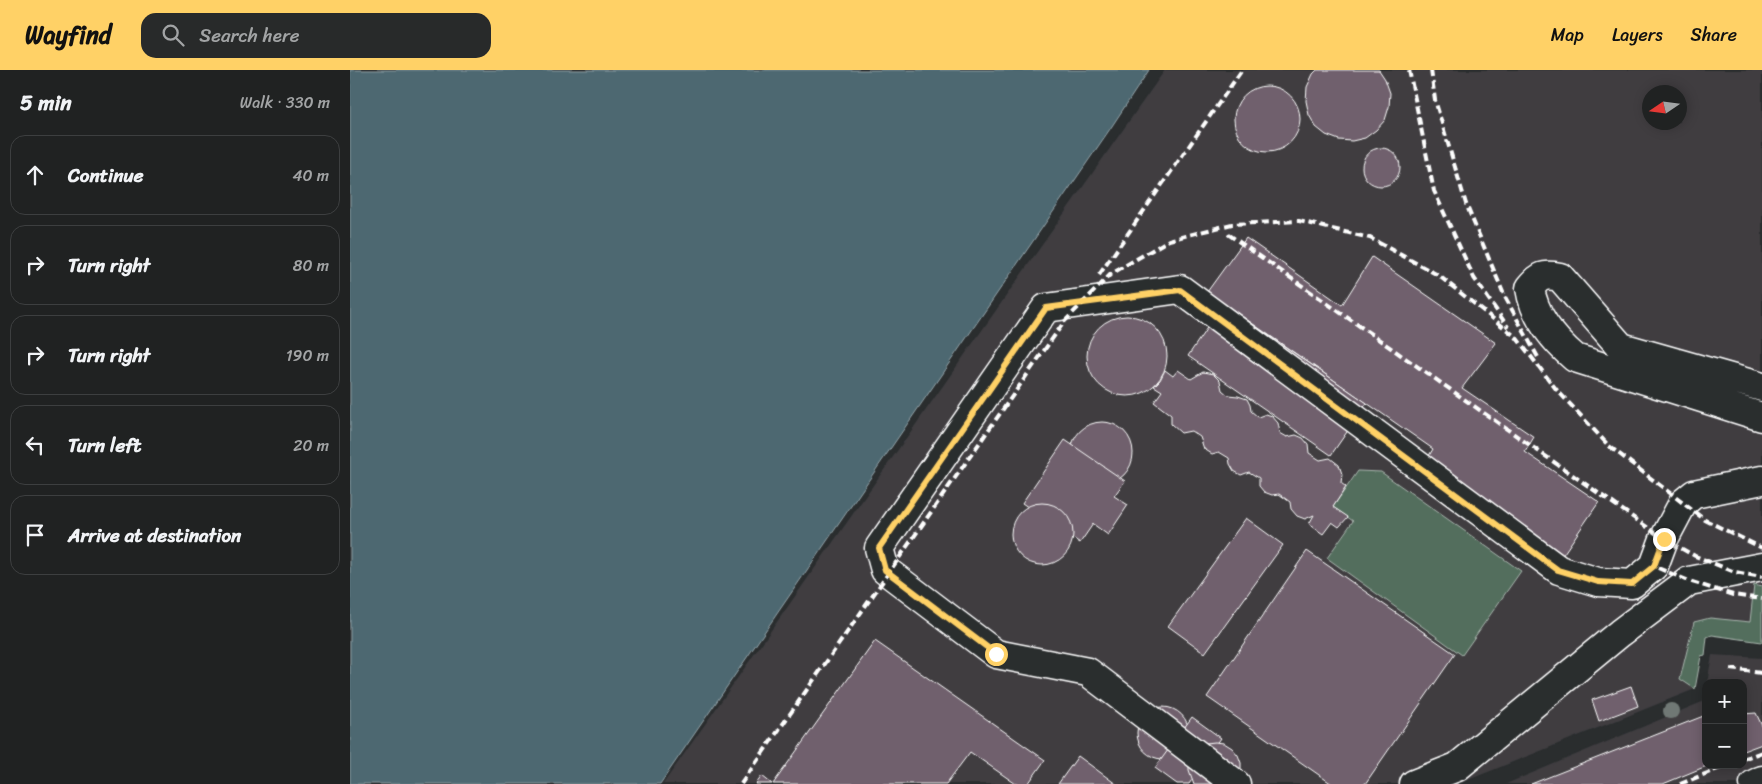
<!DOCTYPE html>
<html lang="en">
<head>
<meta charset="utf-8">
<style>
  :root { --surface:#202222; --page:#282a2a; --text:#f1f3f6; --muted:#a2a4a5; --line:#3d3f40; --accent:#ffd166 }
  body { margin:0; font-family:Sriracha,sans-serif; background:var(--page); color:var(--text) }
  .controls { position:absolute; right:15px; bottom:15px; display:grid; overflow:hidden; border-radius:10px; box-shadow:0 2px 12px #0003 }
  .controls button { width:45px; height:45px; display:grid; place-items:center; padding:0; border:0; border-bottom:1px solid var(--line); background:var(--surface); color:var(--text); font:25px sans-serif }
  .compass { position:absolute; left:1292px; top:15px; width:45px; height:45px; border-radius:50%; background:var(--surface); box-shadow:0 2px 12px #0003; rotate:257deg }
  .stop { position:absolute; width:15px; height:15px; margin:-11px; border:4px solid #ffd166; border-radius:50%; background:#fff }
  .stop.end { background:#ffd166; border-color:#fff; box-shadow:0 1px 5px #0008 }
  .list { margin:0; padding:0; list-style:none }
  h2 { display:flex; justify-content:space-between; align-items:center; height:65px; margin:0; padding:0 20px; font-size:21px }
  h2 small { font-size:16px; font-weight:400; color:var(--muted) }
  .list li { display:grid; grid-template-columns:32px 1fr auto; gap:15px; align-items:center; box-sizing:border-box; height:80px; margin:0 10px 10px; padding:0 10px; border:1px solid var(--line); border-radius:15px }
  .list b { display:block; font-size:19px; white-space:nowrap }
  .list em { font-size:16px; font-style:normal; color:var(--muted) }
  .icon { flex:none; width:28px; height:28px; fill:none; stroke:currentColor; stroke-width:2; stroke-linecap:round; stroke-linejoin:round }
  .map { position:relative; flex:none; width:1412px; height:714px; overflow:hidden }
  header { display:flex; align-items:center; gap:30px; box-sizing:border-box; height:70px; padding:0 25px; background:var(--accent); color:#111 }
  header strong { font-size:24px }
  nav { display:flex; gap:28px; margin-inline-start:auto; font-size:18px }
  .search { width:350px; height:45px; background:var(--page); display:flex; align-items:center; gap:12px; box-sizing:border-box; padding:0 18px; border-radius:15px; color:var(--muted); font-size:19px }
  main { display:flex }
  aside { flex:1; background:var(--surface) }
  .map>svg:first-child { display:block }
  .built { fill:#3f3d41; fill-rule:evenodd }
  .green { fill:#536e5d; stroke:#a9b6ae }
  .water { fill:#4d6871; stroke:#94a4aa }
  .building { fill:#70616d; stroke:#fff }
  .lines { fill:none; stroke-linecap:round; stroke-linejoin:round }
  .minor-casing { stroke:#fff; stroke-width:31 }
  .minor { stroke:#2a2d2e; stroke-width:28 }
  .rail { stroke:#fff; stroke-width:4; stroke-dasharray:8 4; stroke-linecap:butt }
  .tree { fill:#707874 }
  .route { stroke:#ffd166; stroke-width:6 }
</style>
</head>
<body>
<header>
<strong>Wayfind</strong>
<div class="search"><svg class="icon" aria-label="search" viewBox="0 0 24 24"><circle cx="10" cy="10" r="6"/><path d="M15 15l6 6"/></svg>Search here</div>
<nav><a>Map</a><a>Layers</a><a>Share</a></nav>
</header>
<main>
<aside>
<h2>5 min<small>Walk · 330 m</small></h2>
<ul class="list">
<li><svg class="icon" aria-label="ahead" viewBox="0 0 24 24"><path d="M12 20V5M6 11l6-6 6 6"/></svg><div><b>Continue</b></div><em>40 m</em></li>
<li><svg class="icon" aria-label="right" viewBox="0 0 24 24"><path d="M7 20v-9h11M14 6l5 5-5 5"/></svg><div><b>Turn right</b></div><em>80 m</em></li>
<li><svg class="icon" aria-label="right" viewBox="0 0 24 24"><path d="M7 20v-9h11M14 6l5 5-5 5"/></svg><div><b>Turn right</b></div><em>190 m</em></li>
<li><svg class="icon" aria-label="left" viewBox="0 0 24 24"><path d="M17 20v-9H6M10 6l-5 5 5 5"/></svg><div><b>Turn left</b></div><em>20 m</em></li>
<li><svg class="icon" aria-label="arrive" viewBox="0 0 24 24"><path d="M6 21V4h12l-3 4 3 4H6"/></svg><div><b>Arrive at destination</b></div></li>
</ul>
</aside>
<div class="map">
<svg width="1412" height="714" viewBox="0 0 1412 714">
  <rect width="100%" height="100%" fill="#2a2d2e"/>
  <filter id="ink" filterUnits="userSpaceOnUse"><feTurbulence type="fractalNoise" baseFrequency=".02" numOctaves="2"/><feDisplacementMap in="SourceGraphic" scale="10" xChannelSelector="R" yChannelSelector="G"/><feConvolveMatrix kernelMatrix="1 2 1 2 8 2 1 2 1" color-interpolation-filters="sRGB"/></filter>
  <g filter="url(#ink)">
    <g class="built">
      <path d="M 815,0 L 1412,0 L 1412,572 L 1362,565 L 1357,567 L 1355,585 L 1351,586 L 1345,619 L 1108,714 L 313,714 ZM 1300,22 L 1330,22 L 1330,52 L 1300,52 Z"/>
      <path d="M 1362,585 L 1412,588 L 1412,714 L 1156,714 L 1352,632 L 1356,617 L 1356,695 L 1393,695 L 1393,613 L 1357,613 Z"/>
    </g>
    <g class="green">
      <path d="M 1008,401 L 1031,402 L 1171,501 L 1112,585 L 977,488 L 1003,451 L 983,437 Z"/>
      <path d="M 1404,515 L 1412,517 L 1412,572 L 1362,565 L 1357,567 L 1355,585 L 1351,586 L 1345,619 L 1330,609 L 1344,552 L 1360,548 L 1400,552 Z"/>
    </g>
    <path class="water" d="M 0,0 L 799,0 L 760,59 L 310,714 L 0,714 Z"/>
    <g class="building">
      <path d="M 967,0 L 1029,0 L 1035,9 L 1040,23 L 1039,37 L 1035,50 L 1026,60 L 1015,68 L 1002,71 L 989,70 L 976,65 L 966,57 L 959,45 L 956,31 L 957,17 L 963,4 Z"/>
      <circle cx="917" cy="49" r="33"/>
      <circle cx="1031" cy="97" r="19"/>
      <path d="M 896,168 L 992,235 L 1022,187 L 1146,273 L 1112,318 L 1184,367 L 1175,382 L 1249,432 L 1212,486 L 1077,389 L 1083,379 L 857,222 Z"/>
      <path d="M 873,234 L 1017,333 L 981,385 L 838,286 Z"/>
      <circle cx="777" cy="286" r="40"/>
      <path d="M 815,300 L 823,306 L 828,300 L 841,309 L 853,302 L 863,304 L 870,311 L 872,320 L 878,325 L 888,326 L 897,329 L 900,335 L 901,341 L 908,347 L 916,344 L 922,346 L 928,353 L 930,363 L 937,367 L 946,365 L 953,368 L 958,374 L 959,383 L 970,390 L 980,388 L 989,395 L 992,404 L 991,413 L 996,417 L 983,437 L 998,447 L 989,457 L 982,452 L 973,464 L 959,454 L 964,445 L 955,449 L 947,446 L 941,439 L 940,432 L 929,424 L 922,425 L 914,422 L 909,416 L 909,408 L 899,402 L 891,405 L 884,401 L 880,394 L 879,388 L 869,382 L 862,384 L 854,379 L 850,367 L 841,361 L 831,363 L 821,354 L 821,345 L 804,332 L 812,321 L 804,316 L 810,310 Z"/>
      <circle cx="752" cy="383" r="31"/>
      <path d="M 715,370 L 775,411 L 764,426 L 778,435 L 758,465 L 743,454 L 730,473 L 672,433 Z"/>
      <circle cx="692" cy="464" r="31"/>
      <path d="M 896,448 L 933,475 L 855,583 L 818,556 Z"/>
      <path d="M 957,481 L 1105,584 L 1015,714 L 982,714 L 857,627 Z"/>
      <path d="M 525,571 L 695,690 L 678,714 L 666,714 L 620,682 L 596,714 L 423,714 Z"/>
      <path d="M 1281,616 L 1288,636 L 1249,651 L 1242,630 Z"/>
      <circle cx="813" cy="663" r="26"/>
      <path d="M 1406,643 L 1412,656 L 1412,674 L 1393,681 L 1393,644 Z"/>
      <path d="M 1356,645 L 1356,695 L 1359,695 L 1313,714 L 1181,714 Z"/>
      <path d="M 842,647 L 871,668 L 839,714 L 827,714 L 805,698 Z"/>
      <path d="M 865,672 L 874,673 L 882,678 L 888,685 L 891,693 L 891,702 L 886,714 L 844,714 L 839,700 L 839,692 L 849,677 L 856,673 Z"/>
      <path d="M 728,686 L 766,714 L 708,714 Z"/>
      <path d="M 412,706 L 422,714 L 406,714 Z"/>
    </g>
    <g class="lines">
      <defs>
        <g id="minor">
          <path d="M 1412,317 L 1271,277 L 1210,207 C 1194,204 1190,205 1180,218 C 1184,246 1204,270 1225,288 L 1412,347"/>
          <path d="M 886,714 L 738,602 L 646,584 L 535,500 L 529,478 L 696,238 L 830,219 L 1209,500 L 1248,512 L 1282,514 L 1304,496 L 1314,469 L 1333,433 L 1344,424 L 1412,410"/>
          <path d="M 1064,714 L 1107,697 L 1270,563 L 1339,511 L 1412,497"/>
          <path d="M 1404,714 L 1412,710"/>
        </g>
      </defs>
      <use href="#minor" class="minor-casing"/>
      <use href="#minor" class="minor"/>
      <g class="rail">
        <path d="M 1059,0 L 1084,121 L 1124,208 L 1158,257"/>
        <path d="M 1081,0 L 1085,30 L 1116,134 L 1155,227 L 1189,289"/>
        <path d="M 878,164 L 1314,469 L 1345,486 L 1385,502 L 1412,507"/>
        <path d="M 749,205 L 892,0"/>
        <path d="M 1308,498 L 1339,511 L 1383,525 L 1412,529"/>
        <path d="M 1380,599 L 1412,603"/>
        <path d="M 1393,689 L 1412,682"/>
        <path d="M 391,714 L 714,252 L 761,204 L 819,170 L 882,154 L 949,151 L 1020,168 L 1088,205 L 1166,267 L 1206,319 L 1259,376 L 1355,450 L 1412,478"/>
        <path d="M 1330,714 L 1378,695"/>
      </g>
    </g>
    <circle class="tree" cx="1321" cy="641" r="8"/>
  </g>
  <g class="lines" filter="url(#ink)">
    <path class="route" d="M 646,584 L 535,500 L 529,478 L 696,238 L 830,220 L 1208,500 L 1248,512 L 1282,514 L 1304,496 L 1314,469"/>
  </g>
</svg>
<div class="controls">
<button>+</button>
<button>−</button>
</div>
<svg class="compass" viewBox="-18 -18 36 36"><path d="M0-13l5 13h-10z" fill="#e53935"/><path d="M0 13l5-13h-10z" fill="#a2a4a5"/></svg>
<div class="stop" style="left:646px;top:584px"></div>
<div class="stop end" style="left:1314px;top:469px"></div>
</div>
</main>
</body>
</html>
